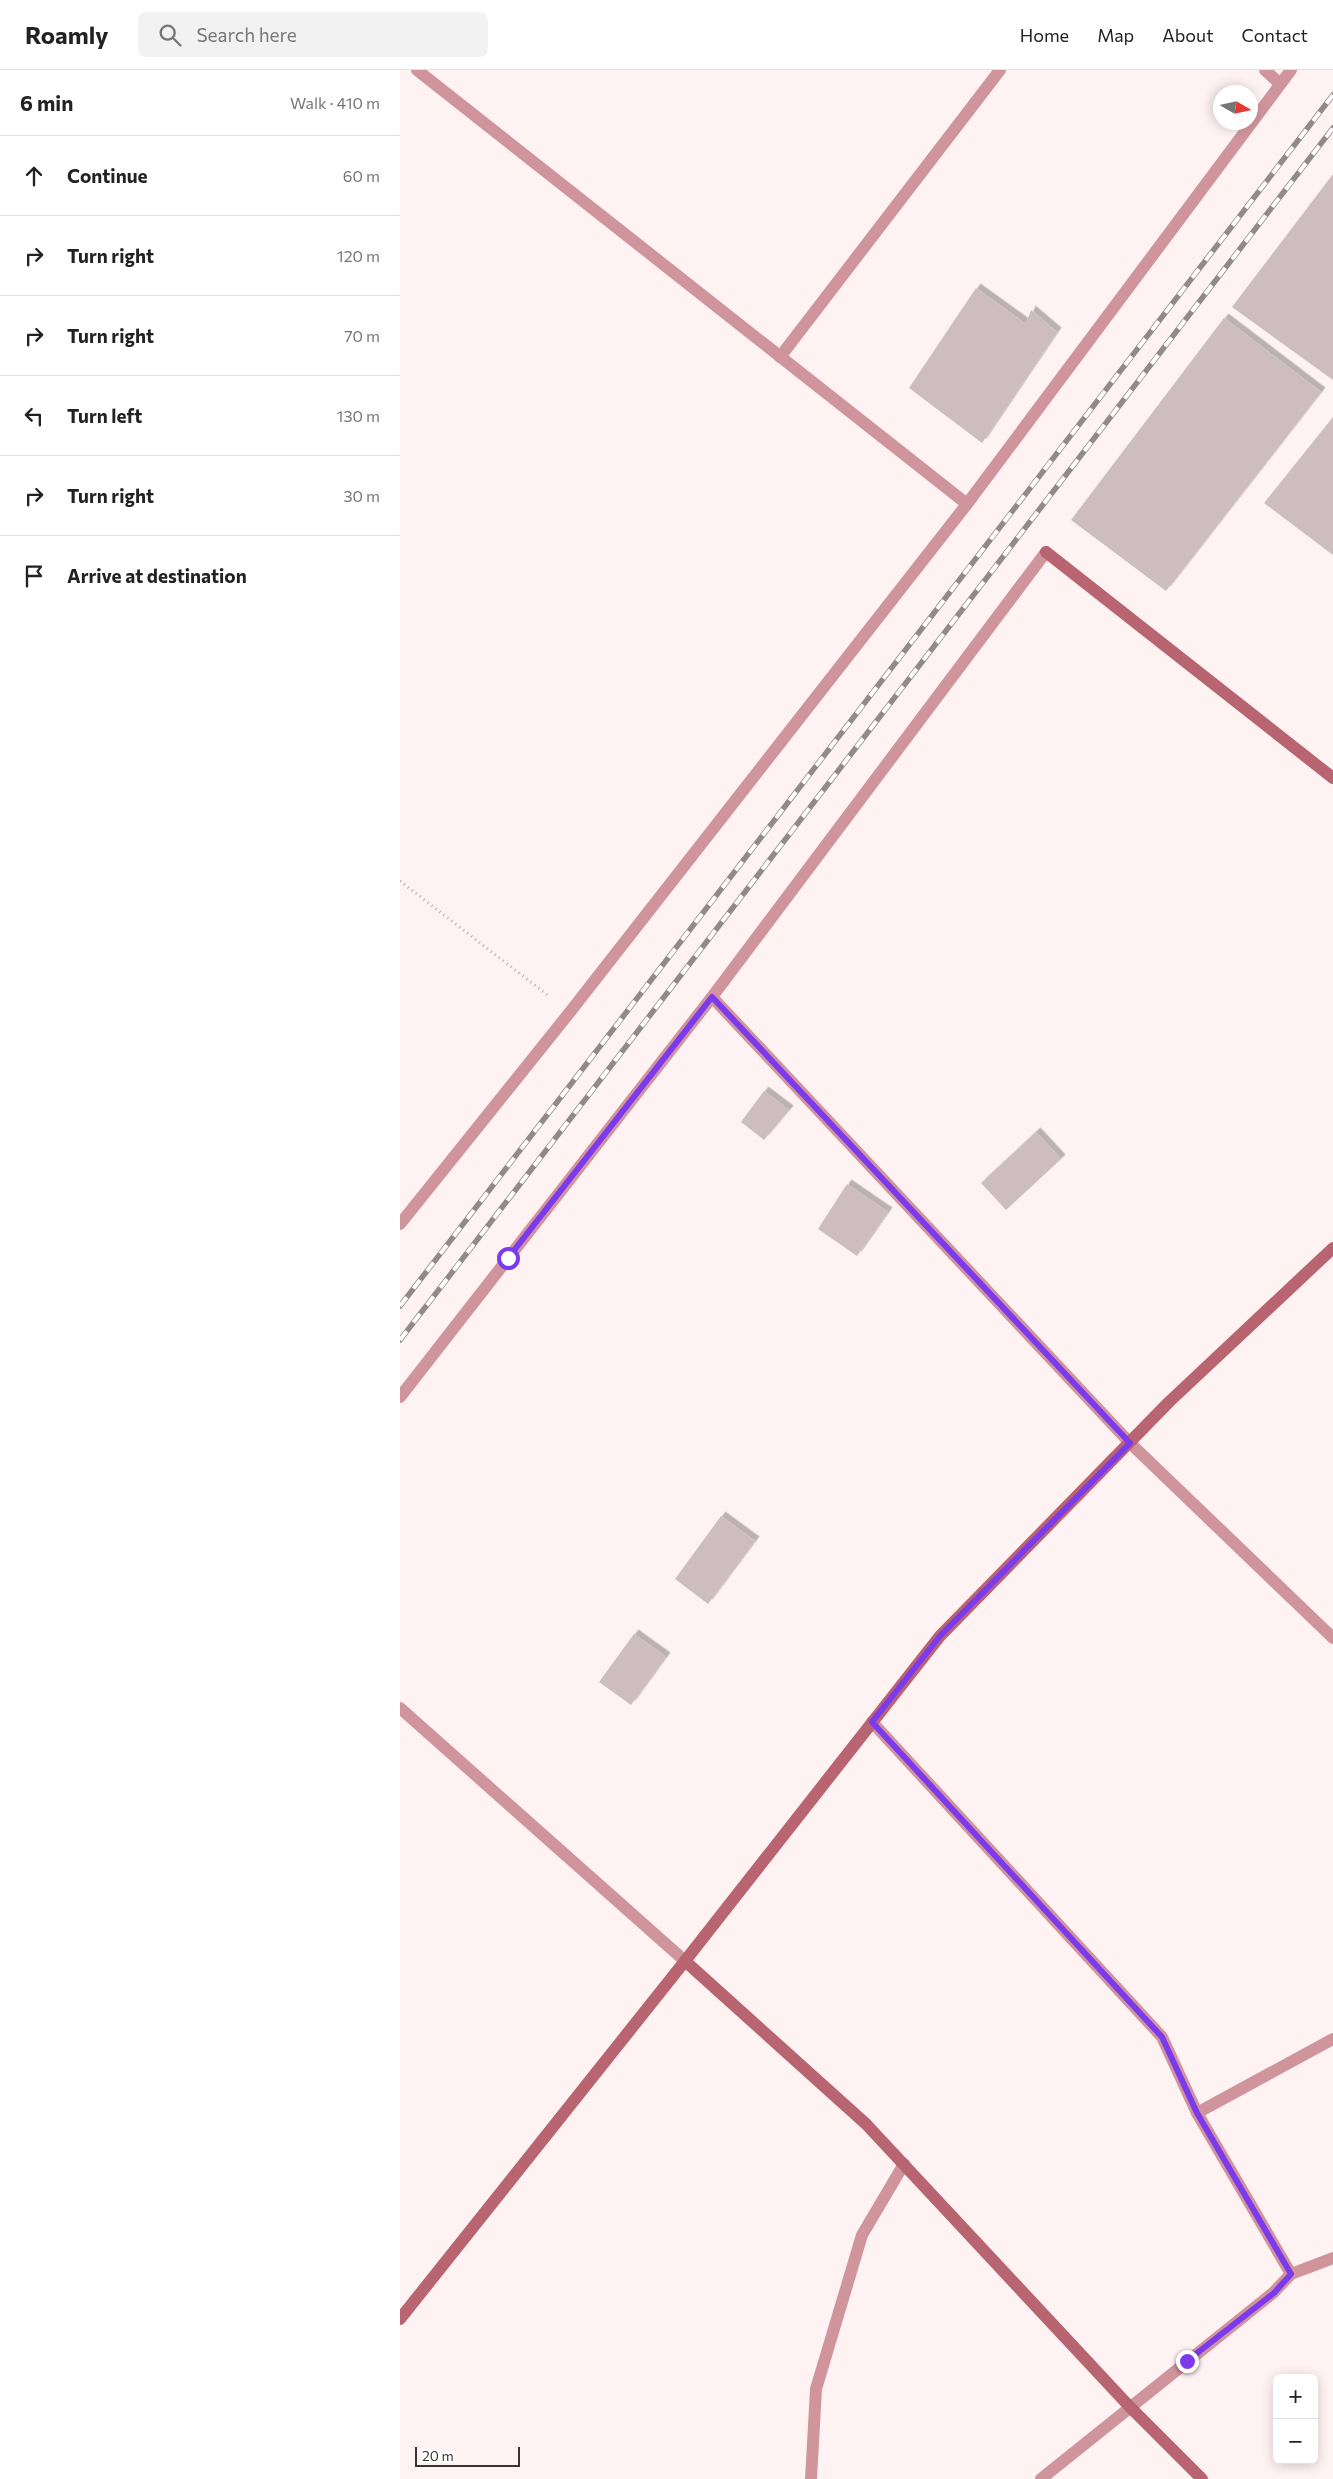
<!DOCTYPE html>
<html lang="en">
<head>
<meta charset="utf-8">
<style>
  :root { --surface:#fff; --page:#f2f2f2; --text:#222; --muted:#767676; --line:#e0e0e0 }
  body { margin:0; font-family:Commissioner,sans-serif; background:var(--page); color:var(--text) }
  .controls { position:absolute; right:15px; bottom:15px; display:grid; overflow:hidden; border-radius:8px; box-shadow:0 2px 12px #0003 }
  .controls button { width:45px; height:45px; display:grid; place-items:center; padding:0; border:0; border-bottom:1px solid var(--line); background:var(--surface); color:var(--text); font:25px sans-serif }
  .compass { position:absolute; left:813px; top:15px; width:45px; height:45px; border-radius:50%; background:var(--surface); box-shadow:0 2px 12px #0003; rotate:99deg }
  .scale { position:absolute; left:15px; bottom:12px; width:105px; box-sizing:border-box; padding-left:5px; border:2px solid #393334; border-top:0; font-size:14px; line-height:18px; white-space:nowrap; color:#393334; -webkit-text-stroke:4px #fff; paint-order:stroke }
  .stop { position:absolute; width:15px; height:15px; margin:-11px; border:4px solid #7c3aed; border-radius:50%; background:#fff }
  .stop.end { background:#7c3aed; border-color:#fff; box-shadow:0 1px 5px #0008 }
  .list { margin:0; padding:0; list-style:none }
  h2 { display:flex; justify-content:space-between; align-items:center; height:65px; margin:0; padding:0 20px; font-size:21px }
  h2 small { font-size:16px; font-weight:400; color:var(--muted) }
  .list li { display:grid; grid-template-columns:32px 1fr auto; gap:15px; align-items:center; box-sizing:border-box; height:80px; padding:0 20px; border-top:1px solid var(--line) }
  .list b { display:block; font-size:19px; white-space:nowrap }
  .list em { font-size:16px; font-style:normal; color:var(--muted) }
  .icon { flex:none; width:28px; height:28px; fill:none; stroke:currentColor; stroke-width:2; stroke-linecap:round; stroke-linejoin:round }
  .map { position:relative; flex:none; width:933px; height:2409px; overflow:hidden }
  header { display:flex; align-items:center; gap:30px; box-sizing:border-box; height:70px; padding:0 25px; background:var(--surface); border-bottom:1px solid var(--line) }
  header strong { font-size:24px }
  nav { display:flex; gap:28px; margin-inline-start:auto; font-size:18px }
  .search { width:350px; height:45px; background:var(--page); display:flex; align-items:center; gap:12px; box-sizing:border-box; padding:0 18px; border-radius:8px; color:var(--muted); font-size:19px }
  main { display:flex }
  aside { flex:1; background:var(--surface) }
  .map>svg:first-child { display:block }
  .building { fill:#cdbdbf; filter:url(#shadow) }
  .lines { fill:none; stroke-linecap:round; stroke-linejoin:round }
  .path { stroke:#b5abac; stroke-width:3; stroke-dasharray:1 4; stroke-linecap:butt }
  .street { stroke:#d0959c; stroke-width:12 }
  .secondary { stroke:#b86471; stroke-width:12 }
  .rail-casing { stroke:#92898a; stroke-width:5.5 }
  .rail { stroke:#fff; stroke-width:4; stroke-dasharray:11; stroke-linecap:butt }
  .route { stroke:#7c3aed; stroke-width:6 }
</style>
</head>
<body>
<header>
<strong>Roamly</strong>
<div class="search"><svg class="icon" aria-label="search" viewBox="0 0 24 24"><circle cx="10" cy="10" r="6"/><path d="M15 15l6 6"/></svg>Search here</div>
<nav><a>Home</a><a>Map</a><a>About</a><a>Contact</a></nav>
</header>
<main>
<aside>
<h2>6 min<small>Walk · 410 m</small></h2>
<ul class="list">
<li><svg class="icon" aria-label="ahead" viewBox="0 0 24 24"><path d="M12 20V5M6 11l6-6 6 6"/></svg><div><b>Continue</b></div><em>60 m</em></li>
<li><svg class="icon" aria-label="right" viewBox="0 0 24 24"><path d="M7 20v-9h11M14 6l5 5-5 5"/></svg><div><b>Turn right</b></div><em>120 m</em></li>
<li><svg class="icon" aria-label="right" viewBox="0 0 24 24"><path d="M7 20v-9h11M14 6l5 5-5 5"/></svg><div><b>Turn right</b></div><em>70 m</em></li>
<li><svg class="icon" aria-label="left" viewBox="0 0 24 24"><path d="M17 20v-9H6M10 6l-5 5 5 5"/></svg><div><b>Turn left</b></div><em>130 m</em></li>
<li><svg class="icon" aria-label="right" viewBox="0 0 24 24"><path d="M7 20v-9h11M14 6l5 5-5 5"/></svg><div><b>Turn right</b></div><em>30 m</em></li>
<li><svg class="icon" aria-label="arrive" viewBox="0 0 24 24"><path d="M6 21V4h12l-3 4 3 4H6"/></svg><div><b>Arrive at destination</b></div></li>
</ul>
</aside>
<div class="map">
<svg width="933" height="2409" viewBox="0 0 933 2409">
  <defs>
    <filter id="shadow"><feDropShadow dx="4.5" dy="-4.5" stdDeviation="0" flood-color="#0004"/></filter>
  </defs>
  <rect width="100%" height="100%" fill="#fff2f3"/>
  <g class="building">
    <path d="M 933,104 L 933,310 L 832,237 Z"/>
    <path d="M 576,218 L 626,254 L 631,240 L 657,262 L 582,373 L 509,318 Z"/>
    <path d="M 824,248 L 921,322 L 766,521 L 671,450 Z"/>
    <path d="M 933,347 L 933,485 L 864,433 Z"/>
    <path d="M 364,1021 L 389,1040 L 364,1070 L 341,1052 Z"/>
    <path d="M 636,1062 L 661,1089 L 606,1140 L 581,1113 Z"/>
    <path d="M 447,1114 L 488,1142 L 457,1186 L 418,1159 Z"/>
    <path d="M 321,1446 L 355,1471 L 308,1534 L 275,1509 Z"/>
    <path d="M 234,1564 L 266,1587 L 231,1635 L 199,1612 Z"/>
  </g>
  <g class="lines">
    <path class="path" d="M 0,811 L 150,927"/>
    <g class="street">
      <path d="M 17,0 L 567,434"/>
      <path d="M 865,0 L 880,14"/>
      <path d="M 380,287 L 600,0"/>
      <path d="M 646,482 L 312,927 L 730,1373 L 933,1568"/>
      <path d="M 0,1154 L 170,942 L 567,434 L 891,0"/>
      <path d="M 0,1327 L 312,927"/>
      <path d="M 0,1638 L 285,1891"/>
      <path d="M 472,1652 L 762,1967 L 797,2043"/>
      <path d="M 891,2204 L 933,2188"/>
      <path d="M 411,2409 L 416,2319 L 462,2165 L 504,2094"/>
      <path d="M 641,2409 L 873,2223 L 891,2204 L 797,2043 L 933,1969"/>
    </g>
    <g class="secondary">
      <path d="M 646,482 L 933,708"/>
      <path d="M 285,1891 L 466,2054 L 729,2336 L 802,2409"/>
      <path d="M 0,2249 L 285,1891 L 540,1566 L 769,1332 L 933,1178"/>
    </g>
    <defs>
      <g id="rail">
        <path d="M 0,1236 L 933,25"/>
        <path d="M 0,1270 L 933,58"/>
      </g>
    </defs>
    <use href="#rail" class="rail-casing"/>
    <use href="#rail" class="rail"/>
  </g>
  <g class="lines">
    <path class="route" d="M 108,1188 L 312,927 L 730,1373 L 540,1566 L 472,1652 L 762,1967 L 797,2043 L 891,2204 L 874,2223 L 787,2291"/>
  </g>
</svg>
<div class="controls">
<button>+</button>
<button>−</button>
</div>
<svg class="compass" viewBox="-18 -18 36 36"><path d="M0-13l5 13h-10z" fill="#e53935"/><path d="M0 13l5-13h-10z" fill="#767676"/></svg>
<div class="scale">20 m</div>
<div class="stop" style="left:108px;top:1188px"></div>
<div class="stop end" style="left:787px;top:2291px"></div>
</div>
</main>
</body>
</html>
